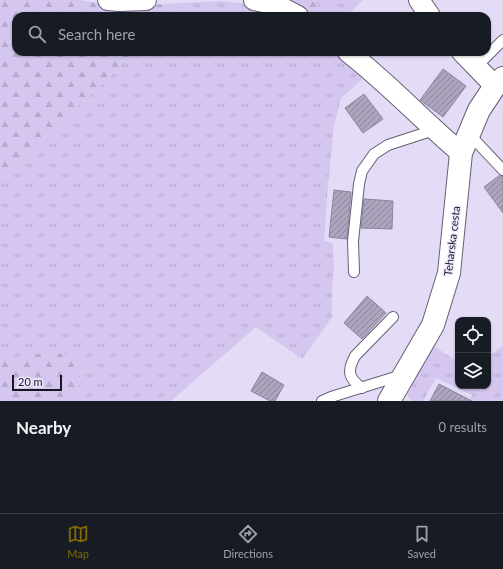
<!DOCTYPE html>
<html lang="en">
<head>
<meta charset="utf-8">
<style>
  :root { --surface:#171b24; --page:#242831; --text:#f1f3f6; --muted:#9ea1a6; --line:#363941; --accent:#846802 }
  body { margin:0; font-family:Lato,sans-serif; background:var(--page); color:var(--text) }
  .controls { position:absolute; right:12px; bottom:12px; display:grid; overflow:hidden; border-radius:8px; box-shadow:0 1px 3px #0004 }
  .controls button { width:36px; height:36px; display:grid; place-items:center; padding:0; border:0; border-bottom:1px solid var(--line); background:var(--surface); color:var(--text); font:20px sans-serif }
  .scale { position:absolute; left:12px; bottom:10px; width:50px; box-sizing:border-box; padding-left:4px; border:2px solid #18151e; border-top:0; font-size:11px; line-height:14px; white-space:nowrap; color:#18151e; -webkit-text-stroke:3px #f1eaff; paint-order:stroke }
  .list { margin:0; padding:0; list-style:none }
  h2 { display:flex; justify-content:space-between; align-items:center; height:52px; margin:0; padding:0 16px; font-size:17px }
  h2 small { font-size:13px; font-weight:400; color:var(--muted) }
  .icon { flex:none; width:22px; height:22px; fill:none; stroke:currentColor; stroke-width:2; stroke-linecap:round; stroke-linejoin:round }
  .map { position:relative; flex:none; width:503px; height:401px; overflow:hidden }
  .search { position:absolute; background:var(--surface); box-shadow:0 1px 3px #0004; left:12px; right:12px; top:12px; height:44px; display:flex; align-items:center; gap:10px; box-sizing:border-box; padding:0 14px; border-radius:12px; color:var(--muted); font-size:15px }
  .sheet { height:112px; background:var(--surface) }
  nav { display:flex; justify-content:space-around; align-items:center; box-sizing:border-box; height:56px; border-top:1px solid var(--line); background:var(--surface); font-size:11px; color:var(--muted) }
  nav a { display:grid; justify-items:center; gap:2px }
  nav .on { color:var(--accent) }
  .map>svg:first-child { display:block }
  .grass { fill:url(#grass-tufts) }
  .forest { fill:url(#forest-firs) }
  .building { fill:url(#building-hatch); stroke:#8c859c }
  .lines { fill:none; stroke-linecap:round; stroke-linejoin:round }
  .service-casing { stroke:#665f75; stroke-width:12 }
  .minor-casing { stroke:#665f75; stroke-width:22 }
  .tertiary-casing { stroke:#665f75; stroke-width:24 }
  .service { stroke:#fff; stroke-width:10 }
  .minor { stroke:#fff; stroke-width:20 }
  .tertiary { stroke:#fff; stroke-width:22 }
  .labels { text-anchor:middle; stroke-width:3; stroke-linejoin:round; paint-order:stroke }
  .street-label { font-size:11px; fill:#18151e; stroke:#f1eaff }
</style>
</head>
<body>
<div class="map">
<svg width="503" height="401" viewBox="0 0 503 401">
  <defs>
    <pattern id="grass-tufts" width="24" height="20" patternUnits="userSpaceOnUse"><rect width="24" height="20" fill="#d4c6ef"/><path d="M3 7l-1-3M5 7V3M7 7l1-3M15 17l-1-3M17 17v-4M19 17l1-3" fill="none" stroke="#b5a9cc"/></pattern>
    <pattern id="forest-firs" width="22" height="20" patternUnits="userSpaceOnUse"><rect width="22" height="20" fill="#d4c6ef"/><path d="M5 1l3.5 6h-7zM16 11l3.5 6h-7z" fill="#b5a9cc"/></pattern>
    <pattern id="building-hatch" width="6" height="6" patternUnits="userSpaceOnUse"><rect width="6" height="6" fill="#ada5be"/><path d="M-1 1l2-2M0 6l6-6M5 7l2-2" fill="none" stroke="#8c859a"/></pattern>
  </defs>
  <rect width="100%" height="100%" fill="#e4dcf6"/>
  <g class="grass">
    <path d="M 312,0 L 363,0 L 346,16 L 316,16 L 318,6 Z"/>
    <path d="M 221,1 L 259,5 L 291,16 L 168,16 L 179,3 Z"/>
    <path d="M 132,52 L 341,52 L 368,74 L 341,98 L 334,126 L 328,186 L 324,241 L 333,243 L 334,268 L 332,290 L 332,317 L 302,359 L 256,327 L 171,401 L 78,401 L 81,364 L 22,367 L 0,358 L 0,179 L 120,67 Z"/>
    <path d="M 432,345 L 458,362 L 458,386 L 488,386 L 488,356 L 503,346 L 503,401 L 469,401 L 472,395 L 436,378 L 423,401 L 412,401 L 407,395 Z"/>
  </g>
  <g class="forest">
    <path d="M 0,0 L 80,0 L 96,3 L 147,5 L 179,3 L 168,16 L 16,16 L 16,52 L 132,52 L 120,67 L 0,179 Z"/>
    <path d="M 277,0 L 312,0 L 318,6 L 316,16 L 306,16 Z"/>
    <path d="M 57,353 L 76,356 L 81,364 L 78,401 L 0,401 L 0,358 L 22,367 L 26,355 Z"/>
  </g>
  <g class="building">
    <path d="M 443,69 L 466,86 L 443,117 L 420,100 Z"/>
    <path d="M 364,94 L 383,119 L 363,133 L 345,108 Z"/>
    <path d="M 500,175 L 503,176 L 503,213 L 484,187 Z"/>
    <path d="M 334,190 L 351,192 L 347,239 L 329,237 Z"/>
    <path d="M 364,199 L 393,201 L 392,229 L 361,228 Z"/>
    <path d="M 367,296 L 386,313 L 362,339 L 344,323 Z"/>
    <path d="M 262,372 L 284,385 L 275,401 L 270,401 L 251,391 Z"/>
    <path d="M 439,384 L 472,401 L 430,401 Z"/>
  </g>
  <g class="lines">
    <defs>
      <g id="service">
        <path d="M 476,67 L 503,40"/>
        <path d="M 469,134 L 503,170"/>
        <path d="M 354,272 L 353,241 L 359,184 L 362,171 L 374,154 L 388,145 L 434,130"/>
        <path d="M 362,388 C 348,378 347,371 355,356 L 393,317"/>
        <path d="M 322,401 L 331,397 L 402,375"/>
      </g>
      <g id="minor">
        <path d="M 108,0 L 119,1 L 146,0"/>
        <path d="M 254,0 L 277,5 L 298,16"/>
        <path d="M 419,0 L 430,16"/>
        <path d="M 348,52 C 388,83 422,120 461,153"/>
        <path d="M 462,52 L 495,86"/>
      </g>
      <path id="tertiary" d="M 389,401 L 433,325 L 449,273 L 461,153 L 479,110 L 495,86 L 503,78"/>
    </defs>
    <use href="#service" class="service-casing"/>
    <use href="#minor" class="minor-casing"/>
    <use href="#tertiary" class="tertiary-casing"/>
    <use href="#service" class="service"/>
    <use href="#minor" class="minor"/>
    <use href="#tertiary" class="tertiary"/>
  </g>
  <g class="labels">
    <g class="street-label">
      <text transform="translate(452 241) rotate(-83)" y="4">Teharska cesta</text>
    </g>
  </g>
</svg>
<div class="controls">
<button><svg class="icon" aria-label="locate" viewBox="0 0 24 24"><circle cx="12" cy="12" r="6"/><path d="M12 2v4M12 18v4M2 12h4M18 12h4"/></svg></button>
<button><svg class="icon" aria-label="layers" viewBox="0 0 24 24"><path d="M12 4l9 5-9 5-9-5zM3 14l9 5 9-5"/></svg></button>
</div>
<div class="scale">20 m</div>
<div class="search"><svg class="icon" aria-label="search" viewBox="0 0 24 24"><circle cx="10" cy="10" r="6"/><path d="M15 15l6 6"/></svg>Search here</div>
</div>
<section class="sheet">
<h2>Nearby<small>0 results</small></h2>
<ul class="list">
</ul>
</section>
<nav>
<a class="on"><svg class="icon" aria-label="map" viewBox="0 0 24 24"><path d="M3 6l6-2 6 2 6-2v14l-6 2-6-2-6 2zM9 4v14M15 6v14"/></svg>Map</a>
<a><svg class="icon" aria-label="directions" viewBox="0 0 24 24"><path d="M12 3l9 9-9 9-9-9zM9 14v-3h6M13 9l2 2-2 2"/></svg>Directions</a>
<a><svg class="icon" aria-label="saved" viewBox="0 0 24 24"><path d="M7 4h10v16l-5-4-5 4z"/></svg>Saved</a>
</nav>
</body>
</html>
